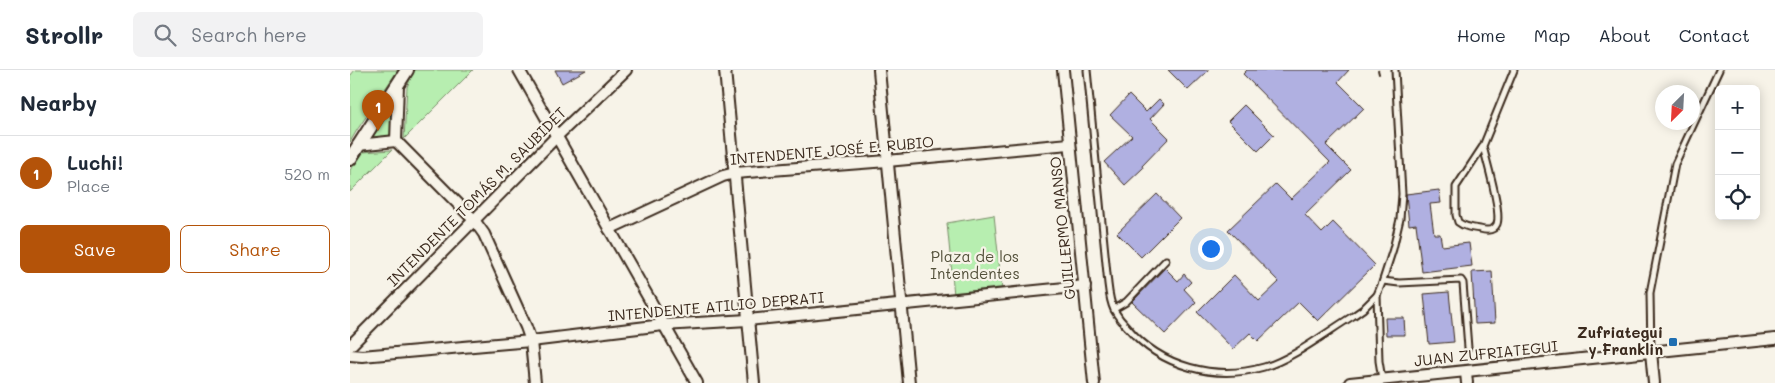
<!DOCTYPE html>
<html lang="en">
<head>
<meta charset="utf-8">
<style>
  :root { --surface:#fff; --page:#f2f2f3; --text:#1f2937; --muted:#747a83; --line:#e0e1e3; --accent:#b45309 }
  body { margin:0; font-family:Mali,sans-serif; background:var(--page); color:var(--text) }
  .controls { position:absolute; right:15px; top:15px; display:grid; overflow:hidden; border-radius:8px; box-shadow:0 2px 12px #0003 }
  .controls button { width:45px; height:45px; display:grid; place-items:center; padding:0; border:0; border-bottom:1px solid var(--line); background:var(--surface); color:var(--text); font:25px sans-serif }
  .compass { position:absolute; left:1305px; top:15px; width:45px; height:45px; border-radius:50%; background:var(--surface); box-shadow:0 2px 12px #0003; rotate:204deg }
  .you { position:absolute; left:860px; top:178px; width:18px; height:18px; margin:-12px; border:4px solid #fff; border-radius:50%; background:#1a73e8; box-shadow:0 0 0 8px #1a73e833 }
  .badge { display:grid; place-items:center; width:32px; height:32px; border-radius:50%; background:var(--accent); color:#fff; font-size:16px; font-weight:700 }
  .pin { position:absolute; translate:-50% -41px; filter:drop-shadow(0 1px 2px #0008) }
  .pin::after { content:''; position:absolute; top:26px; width:18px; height:15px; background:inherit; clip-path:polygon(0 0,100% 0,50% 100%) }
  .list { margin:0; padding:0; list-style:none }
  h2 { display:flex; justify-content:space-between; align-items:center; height:65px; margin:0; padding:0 20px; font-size:21px }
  h2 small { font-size:16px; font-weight:400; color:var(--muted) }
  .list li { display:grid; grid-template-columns:32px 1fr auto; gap:15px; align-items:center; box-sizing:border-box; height:75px; padding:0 20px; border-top:1px solid var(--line) }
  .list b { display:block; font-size:19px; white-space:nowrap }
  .list p { margin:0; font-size:16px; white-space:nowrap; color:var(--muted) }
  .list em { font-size:16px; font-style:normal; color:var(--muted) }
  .actions { display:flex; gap:10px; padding:15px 20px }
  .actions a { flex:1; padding:11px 0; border:1px solid var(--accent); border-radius:8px; text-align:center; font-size:18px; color:var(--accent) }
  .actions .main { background:var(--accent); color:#fff }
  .icon { flex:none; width:28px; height:28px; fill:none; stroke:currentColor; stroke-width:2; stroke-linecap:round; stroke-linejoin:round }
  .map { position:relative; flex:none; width:1425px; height:313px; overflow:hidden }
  header { display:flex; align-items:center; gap:30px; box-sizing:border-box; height:70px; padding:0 25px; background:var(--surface); border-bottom:1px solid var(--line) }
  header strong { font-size:24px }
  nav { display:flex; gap:28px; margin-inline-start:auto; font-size:18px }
  .search { width:350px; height:45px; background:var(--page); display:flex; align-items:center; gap:12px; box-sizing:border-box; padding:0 18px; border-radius:8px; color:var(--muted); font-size:19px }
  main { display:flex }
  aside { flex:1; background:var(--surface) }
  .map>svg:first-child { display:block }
  .green { fill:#b7eeb0; stroke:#798c67 }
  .building { fill:#b0b0e1; stroke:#3b2a1e }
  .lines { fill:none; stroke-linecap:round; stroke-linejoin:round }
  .service-casing { stroke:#3b2a1e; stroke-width:9 }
  .minor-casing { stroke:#3b2a1e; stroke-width:14 }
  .tertiary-casing { stroke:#3b2a1e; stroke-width:16 }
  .path { stroke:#3b2a1e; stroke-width:2; stroke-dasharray:5 4; stroke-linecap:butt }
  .service { stroke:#f7f3e8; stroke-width:5 }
  .minor { stroke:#f7f3e8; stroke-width:10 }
  .tertiary { stroke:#f7f3e8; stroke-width:12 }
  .poi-dot { fill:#1f6fb2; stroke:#f7f3e8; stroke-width:2 }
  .labels { text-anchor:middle; stroke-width:4.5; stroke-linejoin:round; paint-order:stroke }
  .street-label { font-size:15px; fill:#3b2a1e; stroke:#f7f3e8 }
  .park-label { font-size:15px; fill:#54513b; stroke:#f7f3e8 }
  .poi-label { font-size:15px; font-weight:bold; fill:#3b2a1e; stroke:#f7f3e8; text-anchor:end }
</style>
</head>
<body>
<header>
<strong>Strollr</strong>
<div class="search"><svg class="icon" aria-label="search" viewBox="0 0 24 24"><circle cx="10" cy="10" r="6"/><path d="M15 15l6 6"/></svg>Search here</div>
<nav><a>Home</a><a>Map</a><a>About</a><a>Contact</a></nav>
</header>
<main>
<aside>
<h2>Nearby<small></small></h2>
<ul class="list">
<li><span class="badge">1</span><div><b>Luchi!</b><p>Place</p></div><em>520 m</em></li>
</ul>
<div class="actions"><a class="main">Save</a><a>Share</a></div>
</aside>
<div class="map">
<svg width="1425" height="313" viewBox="0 0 1425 313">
  <rect width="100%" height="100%" fill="#f7f3e8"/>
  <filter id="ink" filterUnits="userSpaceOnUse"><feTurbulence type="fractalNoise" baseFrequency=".02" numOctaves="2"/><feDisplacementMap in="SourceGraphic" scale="10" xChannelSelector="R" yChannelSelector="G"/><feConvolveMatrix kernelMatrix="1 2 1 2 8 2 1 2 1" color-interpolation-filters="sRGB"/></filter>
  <g filter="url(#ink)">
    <g class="green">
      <path d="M 5,0 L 48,0 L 7,60 L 0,72 L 0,6 Z"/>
      <path d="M 64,0 L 123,0 L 54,69 L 57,17 Z"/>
      <path d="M 41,34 L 44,37 L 41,65 L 39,67 L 23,70 L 22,66 Z"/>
      <path d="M 42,80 L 0,122 L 0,100 L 13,82 Z"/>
      <path d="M 644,145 L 652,220 L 604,225 L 597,153 Z"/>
    </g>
    <g class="building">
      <path d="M 205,0 L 236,0 L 212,13 Z"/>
      <path d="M 818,0 L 859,0 L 838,20 Z"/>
      <path d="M 897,0 L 999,0 L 988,12 L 1014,38 L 976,75 L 1001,100 L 955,145 L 972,163 L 983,152 L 1025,195 L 968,251 L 949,232 L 908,271 L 900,263 L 883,279 L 847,242 L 884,205 L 909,231 L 929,212 L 878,160 L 926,114 L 941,129 L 980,92 L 893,4 Z"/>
      <path d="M 779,25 L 796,42 L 809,29 L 814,34 L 800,49 L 819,68 L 792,96 L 793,98 L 775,115 L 754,92 L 782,66 L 760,45 Z"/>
      <path d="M 894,35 L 924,65 L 908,81 L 878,51 Z"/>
      <path d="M 1089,120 L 1091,133 L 1080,134 L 1084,164 L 1090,164 L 1092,176 L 1119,173 L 1122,196 L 1072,202 L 1066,154 L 1059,155 L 1056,124 Z"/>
      <path d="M 807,124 L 830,148 L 791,187 L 767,163 Z"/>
      <path d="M 815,198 L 828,211 L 834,204 L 841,212 L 834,219 L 846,232 L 815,264 L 782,232 Z"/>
      <path d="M 1142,201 L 1145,253 L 1125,254 L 1122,202 Z"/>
      <path d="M 1099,222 L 1104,272 L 1079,274 L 1074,224 Z"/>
      <path d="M 1035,248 L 1054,248 L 1055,265 L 1036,265 Z"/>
    </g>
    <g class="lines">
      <defs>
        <g id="service">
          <path d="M 737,0 L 758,214 C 759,223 760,232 764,240 C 768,247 773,253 778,258 C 811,297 865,311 914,297 C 941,290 978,261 1003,246 L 1013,239 L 1027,225 L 1032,213 L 1043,179 L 1050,149 L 1052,124 L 1045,0"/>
          <path d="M 1133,76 C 1136,90 1152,141 1147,154 C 1144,161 1137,161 1130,159 C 1122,158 1114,157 1108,152 L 1106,145 L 1106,117 L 1133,76 L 1164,0"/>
          <path d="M 1033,211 L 1049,213 L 1111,210 L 1113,213 L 1118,278"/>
          <path d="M 1027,225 L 1029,291 L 1032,309"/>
          <path d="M 764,239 L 776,232 L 816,190"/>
          <path d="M 1301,282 L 1300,223 L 1325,94 L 1369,0"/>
        </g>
        <g id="minor">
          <path d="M 169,0 L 347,313"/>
          <path d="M 375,0 L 404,313"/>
          <path d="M 529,0 L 559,313"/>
          <path d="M 713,0 L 744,313"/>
          <path d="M 48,15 L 46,71 L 124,150 L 134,164 L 176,257 L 181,271 L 185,313"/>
          <path d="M 8,75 L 46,71"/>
          <path d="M 259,159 L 373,106 L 385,103 L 537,91 L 719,74"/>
          <path d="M 0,276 L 207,66 L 276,0"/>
          <path d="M 1301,282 L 1304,313"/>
          <path d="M 0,285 L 12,286 L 181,271 L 313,255 L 398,250 L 735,216"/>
          <path d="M 1116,302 L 1117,313"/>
          <path d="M 1000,313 L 1425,269"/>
        </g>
        <path id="tertiary" d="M 0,89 L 57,0"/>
      </defs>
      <use href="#service" class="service-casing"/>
      <use href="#minor" class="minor-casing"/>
      <use href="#tertiary" class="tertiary-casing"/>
      <path class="path" d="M 1028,0 L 1030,8"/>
      <use href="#service" class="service"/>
      <use href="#minor" class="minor"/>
      <use href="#tertiary" class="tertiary"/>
    </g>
  </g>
  <rect class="poi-dot" x="1318" y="267" width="10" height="10" rx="2.5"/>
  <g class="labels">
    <g class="street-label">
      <text transform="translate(482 81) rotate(-5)" y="5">INTENDENTE JOSÉ E. RUBIO</text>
      <text transform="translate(127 127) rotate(-45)" y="5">INTENDENTE TOMÁS M. SAUBIDET</text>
      <text transform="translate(713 158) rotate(-96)" y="5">GUILLERMO MANSO</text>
      <text transform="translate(366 237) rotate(-5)" y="5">INTENDENTE ATILIO DEPRATI</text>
      <text transform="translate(1136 284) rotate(-6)" y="5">JUAN ZUFRIATEGUI</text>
    </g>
    <g class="park-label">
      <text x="625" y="192">Plaza de los<tspan x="625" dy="17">Intendentes</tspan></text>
    </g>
    <g class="poi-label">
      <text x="1313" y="268">Zufriategui<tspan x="1313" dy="17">y Franklin</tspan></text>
    </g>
  </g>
</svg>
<div class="controls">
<button>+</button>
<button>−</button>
<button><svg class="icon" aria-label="locate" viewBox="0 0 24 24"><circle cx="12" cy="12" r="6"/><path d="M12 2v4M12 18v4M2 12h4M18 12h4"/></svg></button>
</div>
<svg class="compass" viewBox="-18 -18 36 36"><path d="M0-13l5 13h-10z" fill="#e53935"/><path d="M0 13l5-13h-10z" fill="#747a83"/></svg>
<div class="you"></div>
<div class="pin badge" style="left:28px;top:61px">1</div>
</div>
</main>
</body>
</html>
